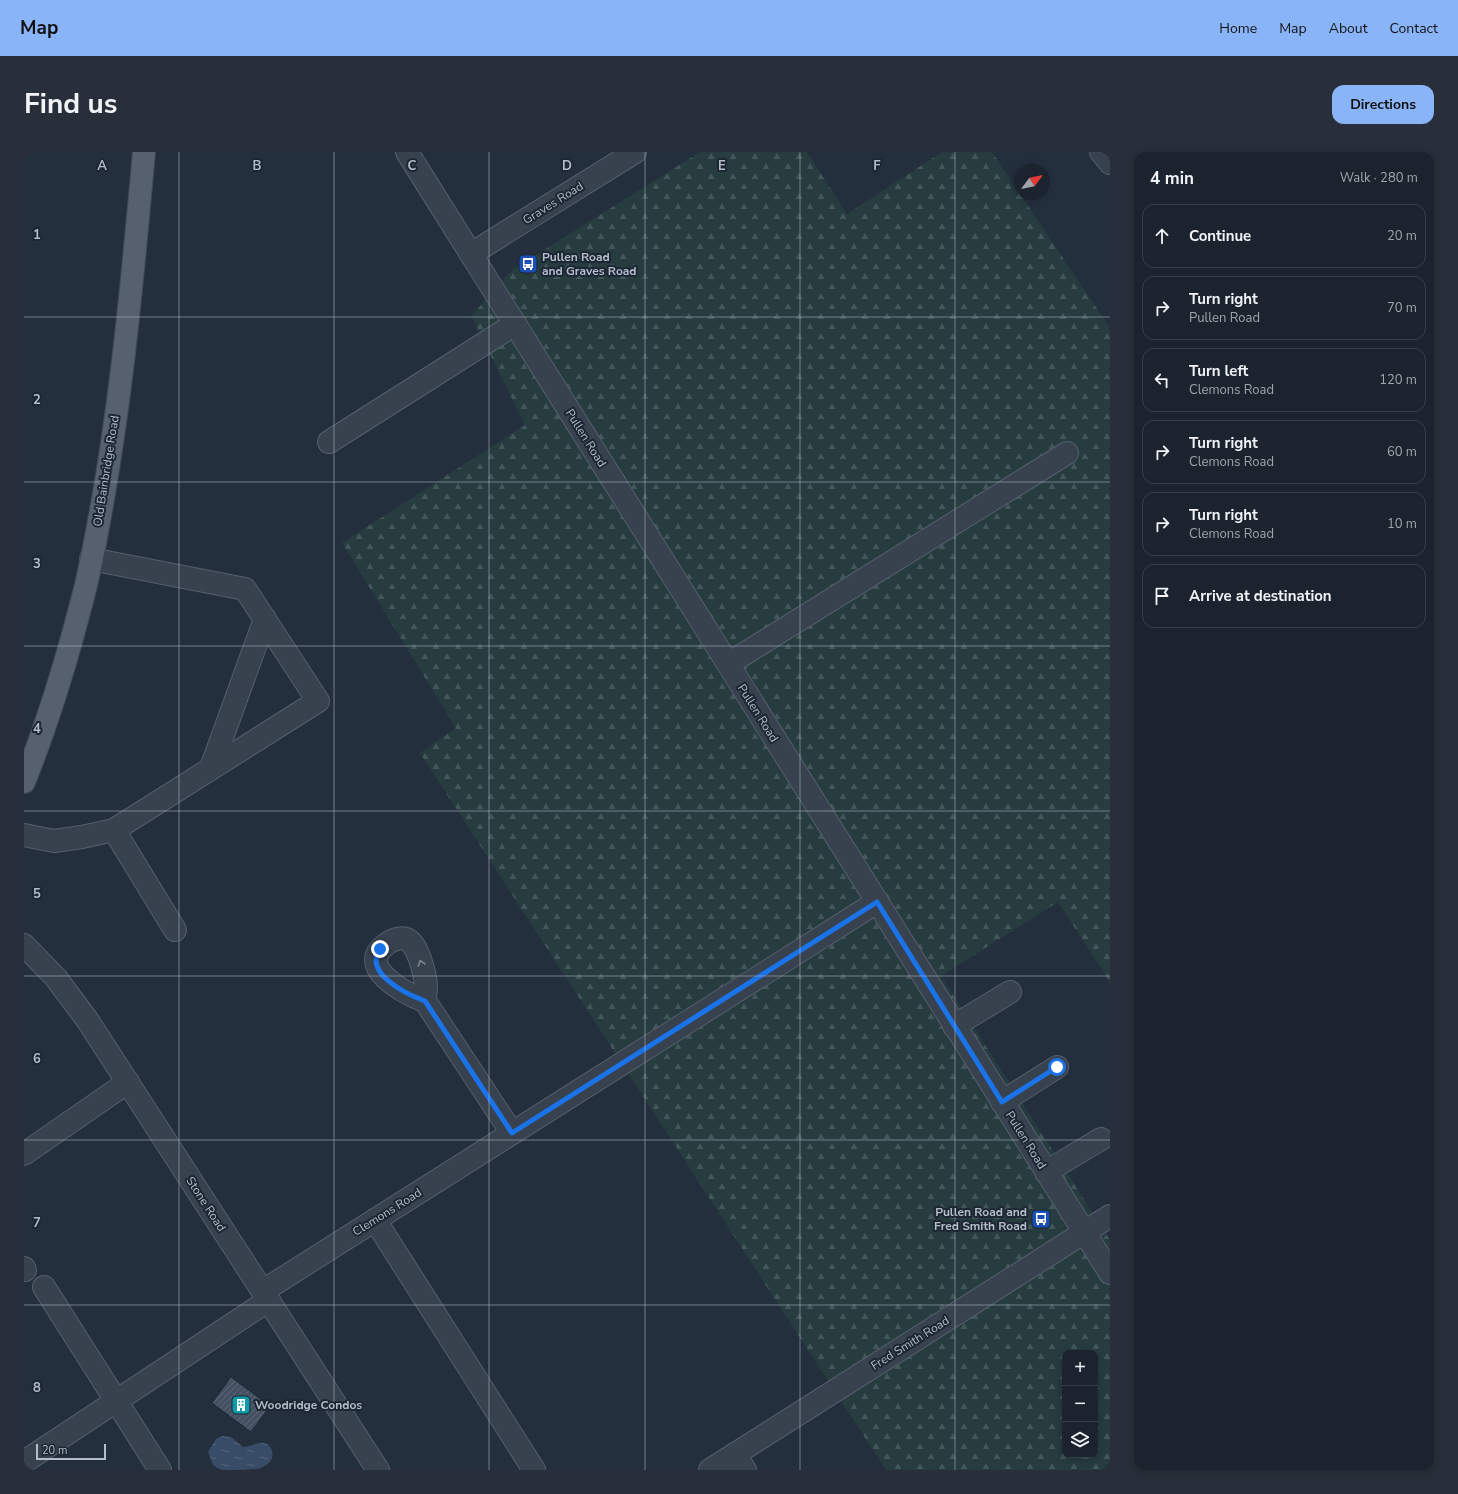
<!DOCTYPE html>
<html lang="en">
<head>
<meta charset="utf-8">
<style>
  :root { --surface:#1b232e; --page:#282f3a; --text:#f1f3f6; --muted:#a0a4aa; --line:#39404a; --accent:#8ab4f8 }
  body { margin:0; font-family:"Nunito Sans",sans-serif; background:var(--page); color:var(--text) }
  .controls { position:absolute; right:12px; bottom:12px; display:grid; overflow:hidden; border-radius:8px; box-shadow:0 2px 10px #0003 }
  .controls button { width:36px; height:36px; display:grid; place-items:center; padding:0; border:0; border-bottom:1px solid var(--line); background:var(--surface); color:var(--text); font:20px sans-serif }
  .compass { position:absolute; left:990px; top:12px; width:36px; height:36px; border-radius:50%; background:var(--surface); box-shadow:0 2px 10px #0003; rotate:58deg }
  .scale { position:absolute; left:12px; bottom:10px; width:70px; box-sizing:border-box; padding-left:4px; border:2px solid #b4bcc9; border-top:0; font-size:11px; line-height:14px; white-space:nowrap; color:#b4bcc9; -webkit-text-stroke:3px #1d2633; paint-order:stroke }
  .stop { position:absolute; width:12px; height:12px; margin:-9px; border:3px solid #1a73e8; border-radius:50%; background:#fff }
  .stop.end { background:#1a73e8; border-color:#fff; box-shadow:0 1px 4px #0008 }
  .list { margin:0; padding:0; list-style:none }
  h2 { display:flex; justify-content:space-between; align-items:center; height:52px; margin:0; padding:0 16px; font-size:17px }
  h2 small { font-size:13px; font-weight:400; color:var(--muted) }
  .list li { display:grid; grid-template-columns:26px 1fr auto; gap:12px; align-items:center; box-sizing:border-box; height:64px; margin:0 8px 8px; padding:0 8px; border:1px solid var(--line); border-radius:12px }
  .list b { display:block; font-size:15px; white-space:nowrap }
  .list p { margin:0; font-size:13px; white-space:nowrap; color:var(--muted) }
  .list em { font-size:13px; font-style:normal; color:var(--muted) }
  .icon { flex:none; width:22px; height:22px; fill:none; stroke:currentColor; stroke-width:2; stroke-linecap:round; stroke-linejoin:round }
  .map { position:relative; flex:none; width:1086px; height:1318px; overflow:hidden; border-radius:12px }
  header { display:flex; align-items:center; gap:24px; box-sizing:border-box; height:56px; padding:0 20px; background:var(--accent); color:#111 }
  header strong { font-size:19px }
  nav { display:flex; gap:22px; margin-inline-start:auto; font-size:14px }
  .intro { display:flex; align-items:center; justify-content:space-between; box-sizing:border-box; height:96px; padding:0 24px }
  h1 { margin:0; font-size:28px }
  .button { padding:10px 18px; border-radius:12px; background:var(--accent); color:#111; font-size:14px; font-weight:700 }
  main { display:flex; gap:24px; padding:0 24px }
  aside { flex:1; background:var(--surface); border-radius:12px; box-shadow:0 2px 10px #0003 }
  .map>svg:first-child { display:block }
  .forest { fill:url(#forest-firs); fill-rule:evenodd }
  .water { fill:url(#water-ripples) }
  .building { fill:url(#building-hatch); stroke:#1f2835 }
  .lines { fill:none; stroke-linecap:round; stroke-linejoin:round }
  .minor-casing { stroke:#565f6c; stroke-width:24 }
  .major-casing { stroke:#414a57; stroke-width:24 }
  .minor { stroke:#38414e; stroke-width:22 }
  .major { stroke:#56606e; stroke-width:22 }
  .oneway { stroke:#7c8592 }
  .route { stroke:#1a73e8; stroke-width:5 }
  .grid { fill:none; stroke:#b4bcc9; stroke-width:1; stroke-opacity:0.55 }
  .labels { text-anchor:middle; stroke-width:4; stroke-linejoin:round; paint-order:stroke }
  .street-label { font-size:12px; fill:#b4bcc9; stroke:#1d2633 }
  .poi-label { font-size:12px; font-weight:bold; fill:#b4bcc9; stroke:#1d2633; text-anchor:start }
  .grid-label { font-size:13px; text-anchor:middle; font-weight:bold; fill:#b4bcc9; stroke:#1d2633; stroke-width:4; stroke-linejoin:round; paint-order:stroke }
</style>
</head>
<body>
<header>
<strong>Map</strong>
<nav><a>Home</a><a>Map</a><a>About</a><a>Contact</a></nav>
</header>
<div class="intro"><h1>Find us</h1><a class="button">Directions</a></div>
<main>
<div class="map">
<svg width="1086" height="1318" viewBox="0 0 1086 1318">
  <defs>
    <pattern id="forest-firs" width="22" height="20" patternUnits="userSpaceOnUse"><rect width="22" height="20" fill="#263c3f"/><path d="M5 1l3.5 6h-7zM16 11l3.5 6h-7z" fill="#435659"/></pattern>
    <pattern id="water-ripples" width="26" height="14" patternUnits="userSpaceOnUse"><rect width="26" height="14" fill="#394c67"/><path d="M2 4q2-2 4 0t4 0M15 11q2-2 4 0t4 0" fill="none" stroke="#53647b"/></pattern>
    <pattern id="building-hatch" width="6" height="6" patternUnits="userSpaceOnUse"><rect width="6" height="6" fill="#455162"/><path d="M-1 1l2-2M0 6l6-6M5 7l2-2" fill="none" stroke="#5d6877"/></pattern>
  </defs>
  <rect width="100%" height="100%" fill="#242f3e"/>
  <path class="forest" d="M 676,0 L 783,0 L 823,62 L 918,0 L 968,0 L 1086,176 L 1086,830 L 1034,750 L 917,824 L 1086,1088 L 1086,1318 L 862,1318 L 396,601 L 432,576 L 318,391 L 501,273 L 447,164 L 488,118 ZM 1041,1201 L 1071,1201 L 1071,1303 L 1041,1303 Z"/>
  <path class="water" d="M 198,1284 L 207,1285 L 219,1295 C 226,1295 234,1290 240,1291 C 247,1292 251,1302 247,1308 C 246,1311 240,1314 237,1316 C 234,1318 202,1318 198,1318 C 195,1317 192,1315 189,1313 L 184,1300 L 192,1287 Z"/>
  <path class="building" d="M 207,1225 L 246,1254 L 227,1280 L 188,1251 Z"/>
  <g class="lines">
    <defs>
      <g id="minor">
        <path d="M 383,0 L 1086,1121"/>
        <path d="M 1077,0 L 1086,11"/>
        <path d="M 447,102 L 611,0"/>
        <path d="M 305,290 L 491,172"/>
        <path d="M 704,512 L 1043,301"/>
        <path d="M 187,616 L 241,467"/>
        <path d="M 90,678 L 151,778"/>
        <path d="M 0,683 L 30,689 L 58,685 L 90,678 L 294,549 L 221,437 L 67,407"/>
        <path d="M 0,793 L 32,826 L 64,869 L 354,1318"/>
        <path d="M 401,849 C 401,844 402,838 402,834 C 401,822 394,791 382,787 C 376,785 369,788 364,791 C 329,814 380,841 401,849 L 488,981"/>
        <path d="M 930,874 L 986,840"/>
        <path d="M 978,950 L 1033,915"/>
        <path d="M 0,1002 L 104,930"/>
        <path d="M 1022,1020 L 1077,987"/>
        <path d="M 351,1068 L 510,1318"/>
        <path d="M 0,1116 L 1,1118"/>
        <path d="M 20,1135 L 136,1318"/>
        <path d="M 239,1139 L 853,750"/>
        <path d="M 711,1302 L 721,1318"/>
        <path d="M 0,1310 L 245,1148"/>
        <path d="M 686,1318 L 1086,1064"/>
      </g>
      <path id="major" d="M 0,630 C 20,580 36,530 50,479 C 54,463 59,446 63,429 C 94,288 107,144 120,0"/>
    </defs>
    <use href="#minor" class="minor-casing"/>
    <use href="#major" class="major-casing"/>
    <use href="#minor" class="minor"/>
    <use href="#major" class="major"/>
  </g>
  <defs><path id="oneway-chevron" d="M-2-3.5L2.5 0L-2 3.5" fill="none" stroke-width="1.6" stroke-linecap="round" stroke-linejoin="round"/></defs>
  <use class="oneway" href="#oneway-chevron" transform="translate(397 811) rotate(-107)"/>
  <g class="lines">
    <path class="route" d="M 356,797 C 339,821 382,842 401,849 L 488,981 L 853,750 L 978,950 L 1033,915"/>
  </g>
  <path class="grid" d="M 155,0 L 155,1318M 310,0 L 310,1318M 465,0 L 465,1318M 621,0 L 621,1318M 776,0 L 776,1318M 931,0 L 931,1318M 0,165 L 1086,165M 0,330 L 1086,330M 0,494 L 1086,494M 0,659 L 1086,659M 0,824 L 1086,824M 0,988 L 1086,988M 0,1153 L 1086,1153"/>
  <defs>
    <symbol id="bus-square" viewBox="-11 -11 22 22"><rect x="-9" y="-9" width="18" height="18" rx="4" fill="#1a4fb4" stroke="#1d2633"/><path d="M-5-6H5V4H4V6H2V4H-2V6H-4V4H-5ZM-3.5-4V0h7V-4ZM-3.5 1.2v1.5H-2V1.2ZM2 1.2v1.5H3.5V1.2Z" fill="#fff"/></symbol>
    <symbol id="building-square" viewBox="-11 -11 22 22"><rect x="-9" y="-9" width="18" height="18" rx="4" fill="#0f9aa8" stroke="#1d2633"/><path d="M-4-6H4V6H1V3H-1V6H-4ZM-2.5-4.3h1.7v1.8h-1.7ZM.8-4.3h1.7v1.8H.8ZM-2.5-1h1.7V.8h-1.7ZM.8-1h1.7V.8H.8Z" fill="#fff"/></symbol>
  </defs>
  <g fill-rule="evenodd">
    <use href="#bus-square" x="493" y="101" width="22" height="22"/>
    <use href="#bus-square" x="1006" y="1056" width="22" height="22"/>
    <use href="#building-square" x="206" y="1242" width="22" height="22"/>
  </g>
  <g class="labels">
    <g class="street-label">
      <text transform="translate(529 51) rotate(-32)" y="4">Graves Road</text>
      <text transform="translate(562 286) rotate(58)" y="4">Pullen Road</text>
      <text transform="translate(82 319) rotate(-81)" y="4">Old Bainbridge Road</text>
      <text transform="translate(734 561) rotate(58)" y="4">Pullen Road</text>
      <text transform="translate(1002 988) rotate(58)" y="4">Pullen Road</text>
      <text transform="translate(182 1052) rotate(57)" y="4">Stone Road</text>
      <text transform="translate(363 1060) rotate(-32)" y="4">Clemons Road</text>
      <text transform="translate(886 1191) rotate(-32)" y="4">Fred Smith Road</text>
    </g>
    <g class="poi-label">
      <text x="518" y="109">Pullen Road<tspan x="518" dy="14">and Graves Road</tspan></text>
      <text x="1003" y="1064" text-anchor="end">Pullen Road and<tspan x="1003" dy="14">Fred Smith Road</tspan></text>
      <text x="231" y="1257">Woodridge Condos</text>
    </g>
  </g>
  <g class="grid-label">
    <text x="78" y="18">A</text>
    <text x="233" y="18">B</text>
    <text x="388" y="18">C</text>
    <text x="543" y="18">D</text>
    <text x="698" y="18">E</text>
    <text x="853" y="18">F</text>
    <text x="13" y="87">1</text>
    <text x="13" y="252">2</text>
    <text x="13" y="416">3</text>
    <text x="13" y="581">4</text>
    <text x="13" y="746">5</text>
    <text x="13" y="911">6</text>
    <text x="13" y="1075">7</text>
    <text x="13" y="1240">8</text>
  </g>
</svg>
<div class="controls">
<button>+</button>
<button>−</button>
<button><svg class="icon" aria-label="layers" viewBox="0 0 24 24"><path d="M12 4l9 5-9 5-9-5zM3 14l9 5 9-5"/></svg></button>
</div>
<svg class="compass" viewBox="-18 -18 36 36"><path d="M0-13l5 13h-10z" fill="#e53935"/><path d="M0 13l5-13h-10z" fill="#a0a4aa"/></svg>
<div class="scale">20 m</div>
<div class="stop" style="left:1033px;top:915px"></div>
<div class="stop end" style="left:356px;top:797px"></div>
</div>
<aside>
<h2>4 min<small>Walk · 280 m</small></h2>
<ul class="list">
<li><svg class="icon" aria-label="ahead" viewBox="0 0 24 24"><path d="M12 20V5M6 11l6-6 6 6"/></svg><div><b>Continue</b></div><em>20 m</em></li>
<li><svg class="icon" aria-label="right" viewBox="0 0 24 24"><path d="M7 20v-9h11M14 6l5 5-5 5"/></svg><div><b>Turn right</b><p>Pullen Road</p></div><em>70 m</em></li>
<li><svg class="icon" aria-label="left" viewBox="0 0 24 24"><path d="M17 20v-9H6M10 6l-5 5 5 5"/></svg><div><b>Turn left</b><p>Clemons Road</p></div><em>120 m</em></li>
<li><svg class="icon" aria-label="right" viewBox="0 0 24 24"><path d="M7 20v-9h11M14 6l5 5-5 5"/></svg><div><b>Turn right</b><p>Clemons Road</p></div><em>60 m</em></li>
<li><svg class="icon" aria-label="right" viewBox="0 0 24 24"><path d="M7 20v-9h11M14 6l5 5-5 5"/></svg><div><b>Turn right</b><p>Clemons Road</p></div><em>10 m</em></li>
<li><svg class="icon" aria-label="arrive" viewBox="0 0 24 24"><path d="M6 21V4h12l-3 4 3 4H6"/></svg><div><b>Arrive at destination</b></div></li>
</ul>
</aside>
</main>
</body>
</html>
